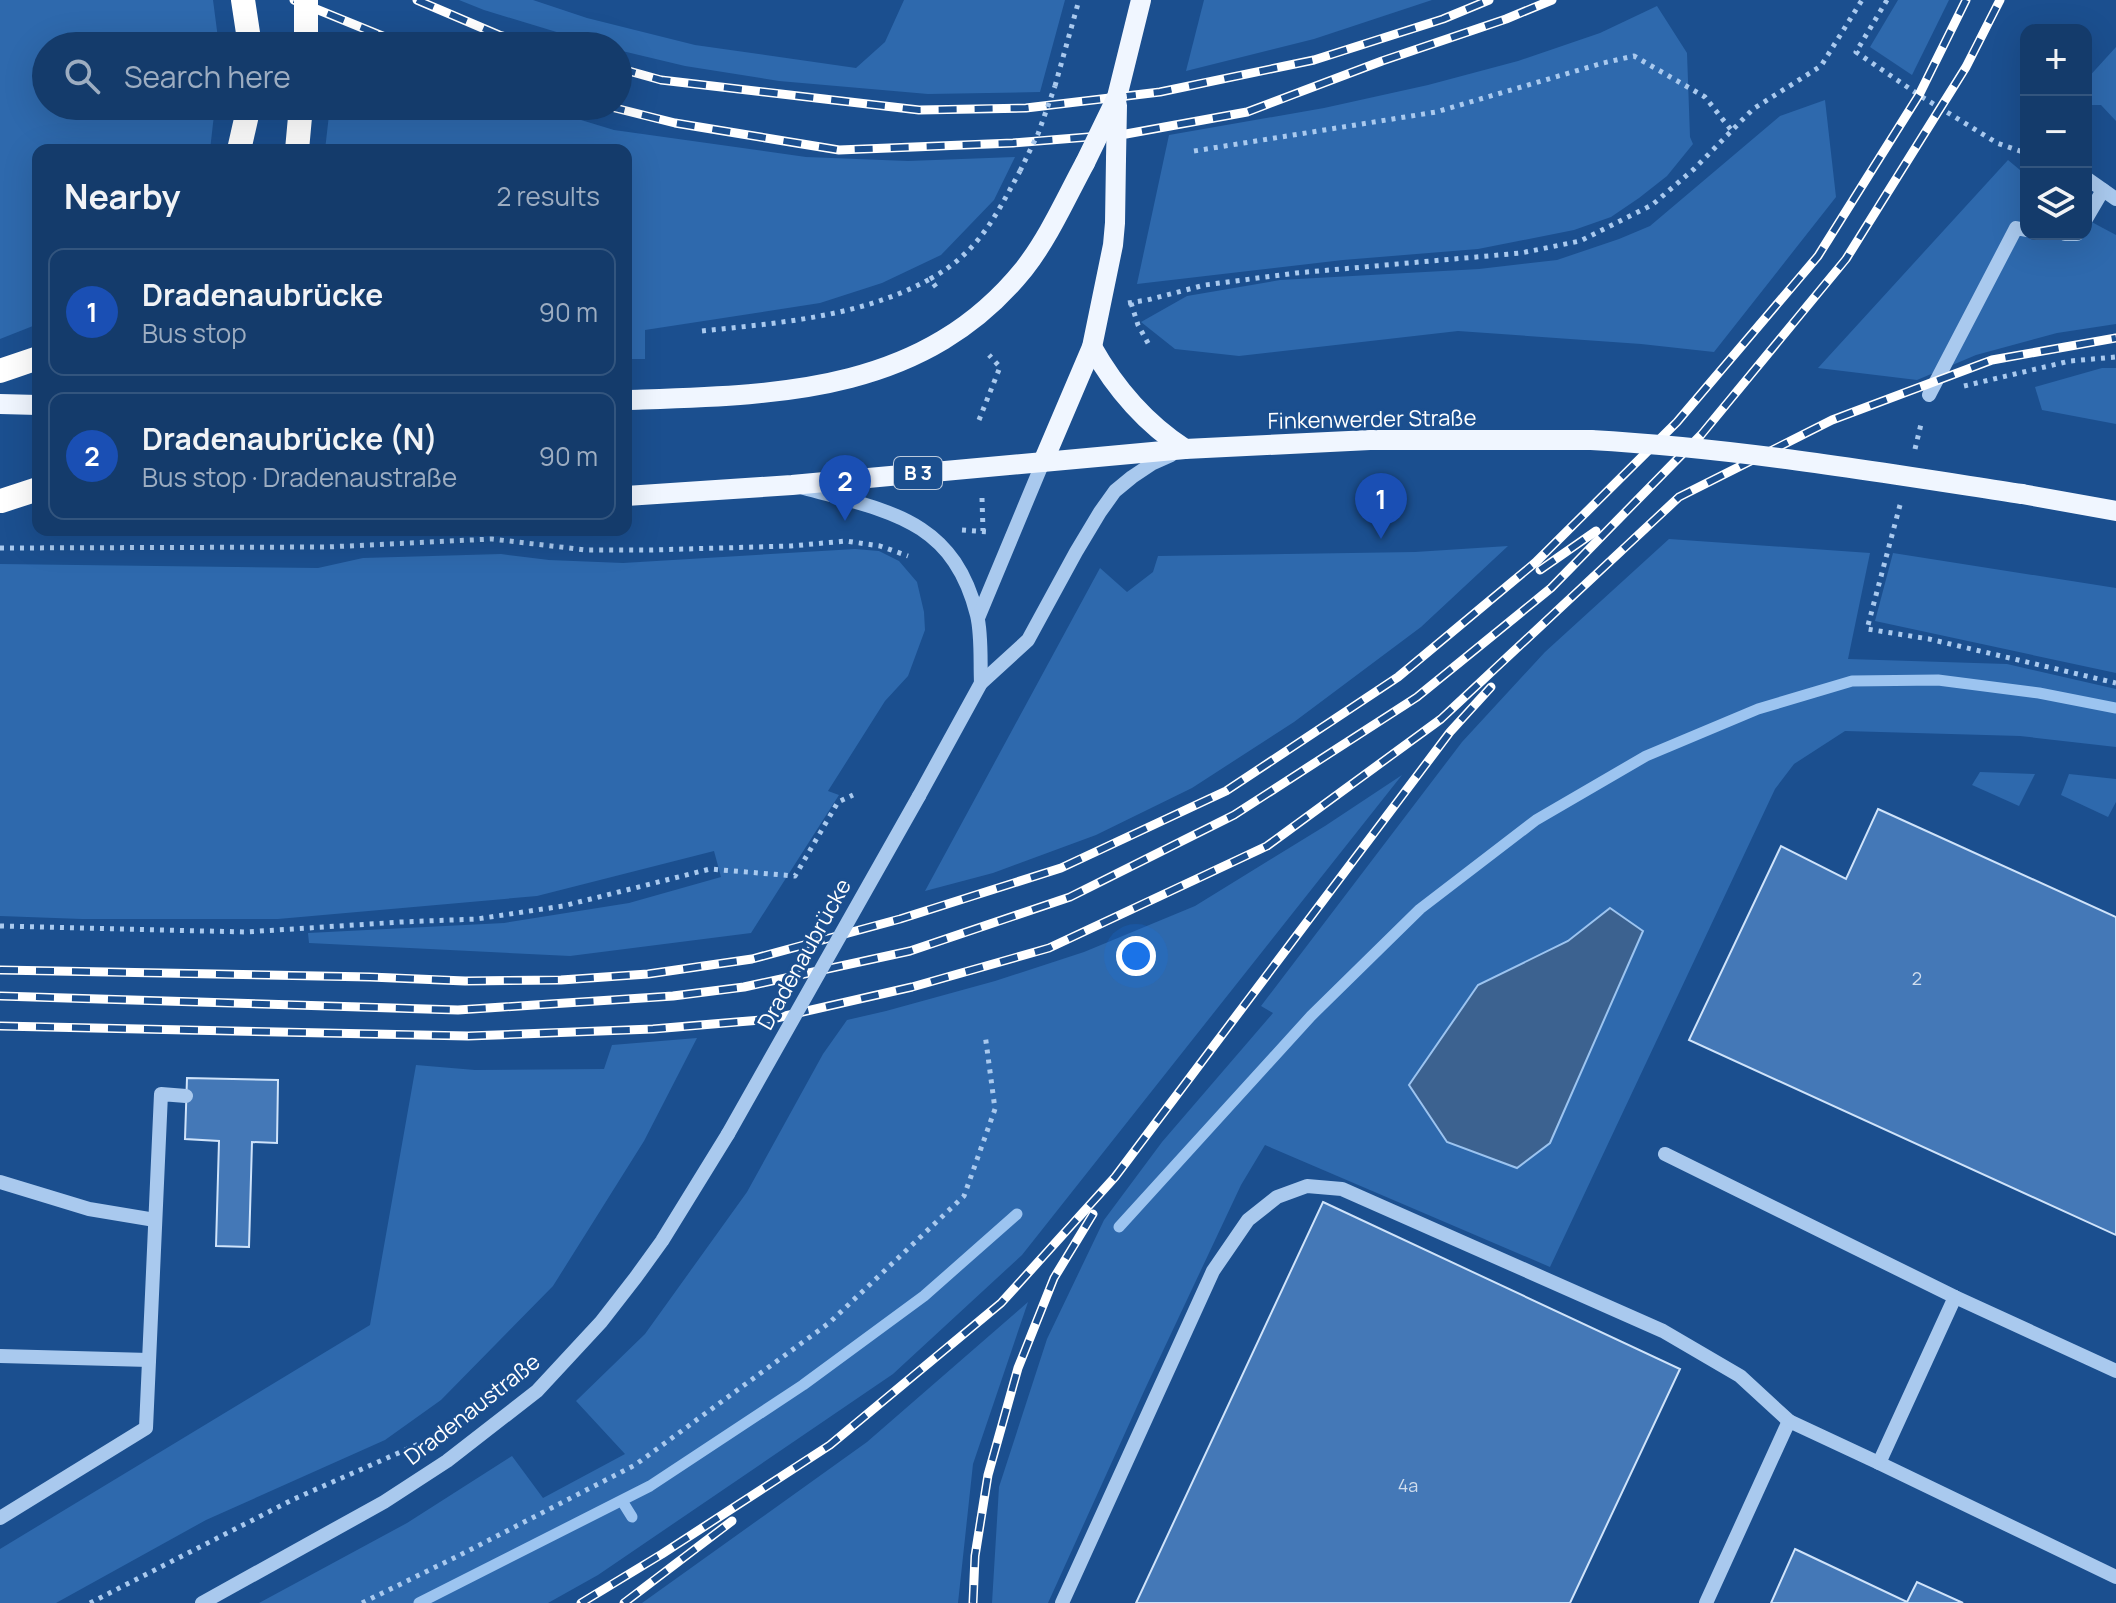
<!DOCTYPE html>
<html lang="en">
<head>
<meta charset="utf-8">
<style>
  :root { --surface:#143b6b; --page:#1d4271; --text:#f1f3f6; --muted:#9dadc1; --line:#33557e; --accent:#8c9099 }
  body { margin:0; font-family:Manrope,sans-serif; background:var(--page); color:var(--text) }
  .controls { position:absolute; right:24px; top:24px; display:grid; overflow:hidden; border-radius:16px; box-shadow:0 8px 32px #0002 }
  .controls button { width:72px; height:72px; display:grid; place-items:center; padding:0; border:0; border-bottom:2px solid var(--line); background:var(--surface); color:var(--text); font:40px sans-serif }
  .you { position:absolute; left:1136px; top:956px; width:28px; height:28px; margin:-20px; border:6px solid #fff; border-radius:50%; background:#1a73e8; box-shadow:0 0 0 12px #1a73e833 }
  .badge { display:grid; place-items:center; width:52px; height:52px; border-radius:50%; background:var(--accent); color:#fff; font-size:26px; font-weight:700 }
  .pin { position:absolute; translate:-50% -66px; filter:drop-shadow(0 2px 4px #0008) }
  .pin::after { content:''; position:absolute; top:42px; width:28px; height:24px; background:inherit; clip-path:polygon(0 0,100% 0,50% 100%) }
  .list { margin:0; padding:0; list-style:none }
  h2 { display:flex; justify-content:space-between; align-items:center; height:104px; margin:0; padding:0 32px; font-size:34px }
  h2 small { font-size:26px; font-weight:400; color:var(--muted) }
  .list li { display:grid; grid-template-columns:52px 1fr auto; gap:24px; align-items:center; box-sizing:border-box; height:128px; margin:0 16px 16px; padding:0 16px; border:2px solid var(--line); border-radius:16px }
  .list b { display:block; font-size:30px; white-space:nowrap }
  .list p { margin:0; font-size:26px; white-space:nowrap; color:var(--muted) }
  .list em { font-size:26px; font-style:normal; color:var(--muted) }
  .icon { flex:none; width:44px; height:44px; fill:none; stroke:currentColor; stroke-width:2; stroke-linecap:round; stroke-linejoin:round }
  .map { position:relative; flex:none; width:2116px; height:1603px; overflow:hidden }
  .search { position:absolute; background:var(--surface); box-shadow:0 8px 32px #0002; left:32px; top:32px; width:600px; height:88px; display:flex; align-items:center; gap:20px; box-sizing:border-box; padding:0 28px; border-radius:44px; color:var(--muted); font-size:30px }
  .panel { position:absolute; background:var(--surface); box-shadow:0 8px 32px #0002; left:32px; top:144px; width:600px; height:392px; border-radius:16px }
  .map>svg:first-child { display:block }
  .green { fill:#2e69ad }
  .water { fill:#3c6290; stroke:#9cc4f0; stroke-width:2 }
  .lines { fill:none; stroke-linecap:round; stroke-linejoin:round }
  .stream { stroke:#9cc4f0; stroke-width:11 }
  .building { fill:#4478b7; stroke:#cfe3fa; stroke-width:2 }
  .path { stroke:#a9c9ee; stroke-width:5; stroke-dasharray:4 6; stroke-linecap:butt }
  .minor { stroke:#a9c9ee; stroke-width:14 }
  .major { stroke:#f0f6ff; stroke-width:20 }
  .highway { stroke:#fff; stroke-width:24 }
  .rail-casing { stroke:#fff; stroke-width:9 }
  .rail { stroke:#1b4f8f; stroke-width:6; stroke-dasharray:18; stroke-linecap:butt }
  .path-bridge { stroke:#a9c9ee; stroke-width:5; stroke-dasharray:4 6; stroke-linecap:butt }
  .minor-bridge { stroke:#a9c9ee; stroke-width:14 }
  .major-bridge { stroke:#f0f6ff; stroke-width:20 }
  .highway-bridge { stroke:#fff; stroke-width:24 }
  .labels { text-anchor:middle; stroke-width:6; stroke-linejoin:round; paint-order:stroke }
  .number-label { font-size:18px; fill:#d0dded }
  .shield { fill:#1b4f8f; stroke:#bbcadd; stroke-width:2 }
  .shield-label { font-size:20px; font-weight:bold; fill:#fff }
  .street-label { font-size:22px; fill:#fff; stroke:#1b4f8f }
</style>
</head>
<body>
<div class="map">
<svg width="2116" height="1603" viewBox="0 0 2116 1603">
  <rect width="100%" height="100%" fill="#1b4f8f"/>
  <g class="green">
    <path d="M 0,0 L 213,0 L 219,46 L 46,46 L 46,106 L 215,106 L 210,150 L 38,150 L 38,324 L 0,339 Z"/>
    <path d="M 459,0 L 533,0 L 587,18 L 695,45 L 856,68 L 885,42 L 904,0 L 1065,0 L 1040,92 L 928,94 L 779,81 L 685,66 L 618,50 L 618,46 L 596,44 L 484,10 Z"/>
    <path d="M 1204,0 L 1432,0 L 1314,39 L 1186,71 Z"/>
    <path d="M 1898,0 L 1949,0 L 1912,75 L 1870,47 Z"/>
    <path d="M 1657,6 L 1687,53 L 1690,137 L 1693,144 L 1667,176 L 1639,198 L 1611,217 L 1574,230 L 1478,249 L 1343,260 L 1137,284 L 1169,135 L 1324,108 L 1428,85 L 1518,61 L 1600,33 Z"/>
    <path d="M 2116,47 L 2116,121 L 2101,105 L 2086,105 L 2086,80 Z"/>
    <path d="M 1825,100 L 1836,197 L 1714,352 L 1641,344 L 1458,331 L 1239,356 L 1175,349 L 1141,322 L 1187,296 L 1280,280 L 1479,269 L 1557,260 L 1619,239 L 1650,226 L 1780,116 Z"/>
    <path d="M 330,106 L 535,106 L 614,130 L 806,157 L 908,161 L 1015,157 L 994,200 L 941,255 L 882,283 L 820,303 L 645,330 L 645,359 L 626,359 L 626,150 L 325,150 Z"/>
    <path d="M 2008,160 L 2026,175 L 2026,234 L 2086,234 L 2086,219 L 2116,235 L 2116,324 L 2057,333 L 1976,355 L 1917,380 L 1818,368 Z"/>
    <path d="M 2102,368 L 2116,368 L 2116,424 L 2042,410 L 2035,387 Z"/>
    <path d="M 1669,539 L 1870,553 L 1848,659 L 2007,664 L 2116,689 L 2116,747 L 2020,736 L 1845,731 L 1794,764 L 1775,789 L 1550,1267 L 1265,1145 L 1241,1185 L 1145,1389 L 1048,1603 L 992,1603 L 999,1487 L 1047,1339 L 1104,1220 L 1162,1142 L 1273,1013 L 1261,1006 L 1462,742 L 1545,652 Z"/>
    <path d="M 1508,546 L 1421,627 L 1294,722 L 1192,788 L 1096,835 L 993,873 L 925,891 L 1100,568 L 1127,592 L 1153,572 L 1158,556 L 1415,552 Z"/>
    <path d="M 855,549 L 879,551 L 899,561 L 917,582 L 924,612 L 925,630 L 908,676 L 885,701 L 828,791 L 839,795 L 751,933 L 570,956 L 309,943 L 308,933 L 504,923 L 629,903 L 721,877 L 714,851 L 537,896 L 278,919 L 82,919 L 0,916 L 0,564 L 318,568 L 363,558 L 501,554 L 549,560 L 623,563 Z"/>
    <path d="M 1893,553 L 2116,588 L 2116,673 L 1875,621 Z"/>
    <path d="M 1980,772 L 2035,774 L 2019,806 L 1972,785 Z"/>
    <path d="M 2069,774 L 2116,779 L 2116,802 L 2108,817 L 2061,795 Z"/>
    <path d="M 1402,775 L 1022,1255 L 893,1374 L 598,1575 L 548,1603 L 259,1603 L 407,1523 L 512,1456 L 543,1498 L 625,1454 L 576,1401 L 645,1334 L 747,1192 L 823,1054 L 847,1020 L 886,1011 L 995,981 L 1084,952 L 1195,906 L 1325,826 Z"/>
    <path d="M 697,1038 L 644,1141 L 553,1286 L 441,1400 L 385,1440 L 206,1520 L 56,1603 L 0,1603 L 0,1549 L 370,1325 L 416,1065 L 475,1070 L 604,1069 L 612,1045 Z"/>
    <path d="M 1028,1302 L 973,1464 L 958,1603 L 642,1603 L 867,1442 Z"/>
  </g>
  <path class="water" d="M 1610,908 L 1643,931 L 1550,1143 L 1517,1168 L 1447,1142 L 1409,1085 L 1478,985 L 1568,941 Z"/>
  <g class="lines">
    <g class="stream">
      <path d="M 1119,1227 L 1311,1016 L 1420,909 L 1536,820 L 1646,756 L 1758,709 L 1852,681 L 1938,680 L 2039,693 L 2116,708"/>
      <path d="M 622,1501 L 632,1517"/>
      <path d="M 419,1603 L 650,1486 L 803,1385 L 924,1296 L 1017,1214"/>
    </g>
  </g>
  <g class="building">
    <path d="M 1878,809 L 2116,917 L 2116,1235 L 1689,1040 L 1781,846 L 1846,879 Z"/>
    <path d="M 187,1078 L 278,1080 L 277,1143 L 252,1142 L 249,1247 L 216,1246 L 219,1141 L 185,1139 Z"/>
    <path d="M 1323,1202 L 1680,1369 L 1570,1603 L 1136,1603 Z"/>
    <path d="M 1795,1549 L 1907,1602 L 1917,1582 L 1963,1603 L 1771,1603 Z"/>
  </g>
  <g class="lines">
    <g class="path">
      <path d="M 1887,0 L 1856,52 L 1919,95 L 1997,143 L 2026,153"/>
      <path d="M 1055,86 L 1079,0"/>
      <path d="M 1194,151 L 1436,112 L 1603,63 L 1634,56 L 1705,97 L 1732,131"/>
      <path d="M 936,287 L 930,279 C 979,252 995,217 1020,171"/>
      <path d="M 1128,303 L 1147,300 L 1205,285 L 1296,273 L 1521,253 L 1580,241 L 1652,205 L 1694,169 L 1753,109 L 1821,66 L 1862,0"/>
      <path d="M 1131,303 L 1138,325 L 1149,345"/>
      <path d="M 702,331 C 778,323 861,317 930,279"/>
      <path d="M 1964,386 L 2070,361 L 2116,357"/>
      <path d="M 979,420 L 1000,367 L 989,355"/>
      <path d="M 1915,449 L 1922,420"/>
      <path d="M 982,498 L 983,531"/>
      <path d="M 1900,505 L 1867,629 L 1929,639 L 2116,683"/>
      <path d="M 962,530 L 988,532"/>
      <path d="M 0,548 L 327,547 L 492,539 L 586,550 L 650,550 L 791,546 L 846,541 L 880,546 L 908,556"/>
      <path d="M 0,926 L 246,932 L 401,922 L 477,919 L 563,906 L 710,869 L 795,876 L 838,802 L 853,795"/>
      <path d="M 90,1603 L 294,1499 L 421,1443"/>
      <path d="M 362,1603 L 460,1555 L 635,1465 L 829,1323 L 964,1196 L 995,1109 L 985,1034"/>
    </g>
    <g class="minor">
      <path d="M 2086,178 L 2116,199"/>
      <path d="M 2086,219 L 2103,190"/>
      <path d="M 2065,234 L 2077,234"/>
      <path d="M 1929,395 L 2016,228 L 2026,230"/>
      <path d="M 804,488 C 888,511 953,519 977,615 C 982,636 980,662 981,683"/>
      <path d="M 978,618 L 1043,462"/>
      <path d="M 919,796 L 981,683 L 1028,640 L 1076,552 L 1100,512 L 1115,491 L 1132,477 L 1153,463 L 1171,455"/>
      <path d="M 1665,1154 L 1955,1297 L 2116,1371"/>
      <path d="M 0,1182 L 89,1209 L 155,1220"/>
      <path d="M 1955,1297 L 1879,1463 L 2116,1577"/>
      <path d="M 0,1356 L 149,1360"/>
      <path d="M 0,1518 L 146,1428 L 161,1094 L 186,1096"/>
      <path d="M 202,1603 L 384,1502 L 447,1461 L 537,1391 L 601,1322 L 636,1277 L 662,1241 L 728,1134"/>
      <path d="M 1062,1603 L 1213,1271 L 1248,1220 L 1277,1197 L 1307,1186 L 1342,1189 L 1663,1331 L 1740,1376 L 1789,1421"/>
      <path d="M 1706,1603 L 1789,1421 L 1879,1463"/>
    </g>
    <g class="major">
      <path d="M 1117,97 L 1141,0"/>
      <path d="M 1092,347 C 1115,388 1145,423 1185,449"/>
      <path d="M 626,400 C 775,395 922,395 1024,269 C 1049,237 1066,198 1085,163"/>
      <path d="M 0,404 L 38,405"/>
      <path d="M 1043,462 L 1092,347 L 1113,245 L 1115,223 L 1116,159"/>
      <path d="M 2022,494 L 2116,511"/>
      <path d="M 626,496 L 792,485 L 1185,449 L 1370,440 L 1591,440"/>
    </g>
    <g class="highway">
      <path d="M 243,0 L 250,46"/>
      <path d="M 239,150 L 249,106"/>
      <path d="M 297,150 L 301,106"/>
      <path d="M 0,371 L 38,358"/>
      <path d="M 1,501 L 38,489"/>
    </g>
    <defs>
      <g id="rail">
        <path d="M 294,0 L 407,46"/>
        <path d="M 417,0 L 499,35 L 538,46"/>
        <path d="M 618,68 L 661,80 L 919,110 L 1026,108 L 1160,92 L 1314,60 L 1443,19 L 1489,0"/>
        <path d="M 607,106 L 675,123 L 839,150 L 1013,143 L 1126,134 L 1247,112 L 1382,61 L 1506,19 L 1552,0"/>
        <path d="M 1540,570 L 1596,531"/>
        <path d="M 0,970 L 370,977 L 465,981 L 561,980 L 648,974 L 752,959 L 900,919 L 1061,868 L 1226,791 L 1398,677 L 1536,562 L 1677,422 L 1818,256 L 1919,95 L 1966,0"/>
        <path d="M 0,996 L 458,1010 L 673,996 L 744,987 L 910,951 L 1070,897 L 1234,815 L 1417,697 L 1551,588 L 1701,435 L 1846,259 L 1966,67 L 2000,0"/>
        <path d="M 0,1026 L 468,1036 L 653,1029 L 772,1019 L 912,987 L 1049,948 L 1267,846 L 1441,719 L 1679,497 L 1832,420 L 1992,360 L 2116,338"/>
        <path d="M 581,1603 L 662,1554 L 830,1445 L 1001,1303 L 1115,1177 L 1450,732 L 1491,687"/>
        <path d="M 624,1603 L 732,1521"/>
        <path d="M 973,1603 L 975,1556 L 988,1475 L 1018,1368 L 1054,1278 L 1093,1214"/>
      </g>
    </defs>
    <use href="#rail" class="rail-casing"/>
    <use href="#rail" class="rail"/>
    <path class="path-bridge" d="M 1020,171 L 1038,134 L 1055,86"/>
    <path class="minor-bridge" d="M 728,1134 L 919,796"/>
    <g class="major-bridge">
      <path d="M 1116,159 L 1117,105"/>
      <path d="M 1085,163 L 1117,97"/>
      <path d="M 1591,440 C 1736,448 1878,472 2022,494"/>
    </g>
    <path class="highway-bridge" d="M 306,46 L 306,0"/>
  </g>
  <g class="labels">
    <g class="number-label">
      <text x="1917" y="985">2</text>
      <text x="1408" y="1492">4a</text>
    </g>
    <rect class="shield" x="894" y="457" width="48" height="32" rx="6"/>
    <g class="shield-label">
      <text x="918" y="480">B 3</text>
    </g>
    <g class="street-label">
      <text transform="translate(1372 419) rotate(-1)" y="8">Finkenwerder Straße</text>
      <text transform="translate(804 954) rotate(-61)" y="8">Dradenaubrücke</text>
      <text transform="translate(472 1409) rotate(-38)" y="8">Dradenaustraße</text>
    </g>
  </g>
</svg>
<div class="controls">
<button>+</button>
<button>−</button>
<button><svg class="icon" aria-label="layers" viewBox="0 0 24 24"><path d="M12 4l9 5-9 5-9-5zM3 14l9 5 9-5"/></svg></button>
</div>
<div class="you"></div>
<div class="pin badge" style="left:1381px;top:539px;background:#1a4fb4">1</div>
<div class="pin badge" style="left:845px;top:521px;background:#1a4fb4">2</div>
<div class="search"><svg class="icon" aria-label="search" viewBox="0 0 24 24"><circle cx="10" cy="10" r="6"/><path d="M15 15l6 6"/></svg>Search here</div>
<section class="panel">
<h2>Nearby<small>2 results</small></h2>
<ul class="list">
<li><span class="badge" style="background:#1a4fb4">1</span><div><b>Dradenaubrücke</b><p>Bus stop</p></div><em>90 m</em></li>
<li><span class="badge" style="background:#1a4fb4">2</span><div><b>Dradenaubrücke (N)</b><p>Bus stop · Dradenaustraße</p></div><em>90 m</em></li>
</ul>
</section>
</div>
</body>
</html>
